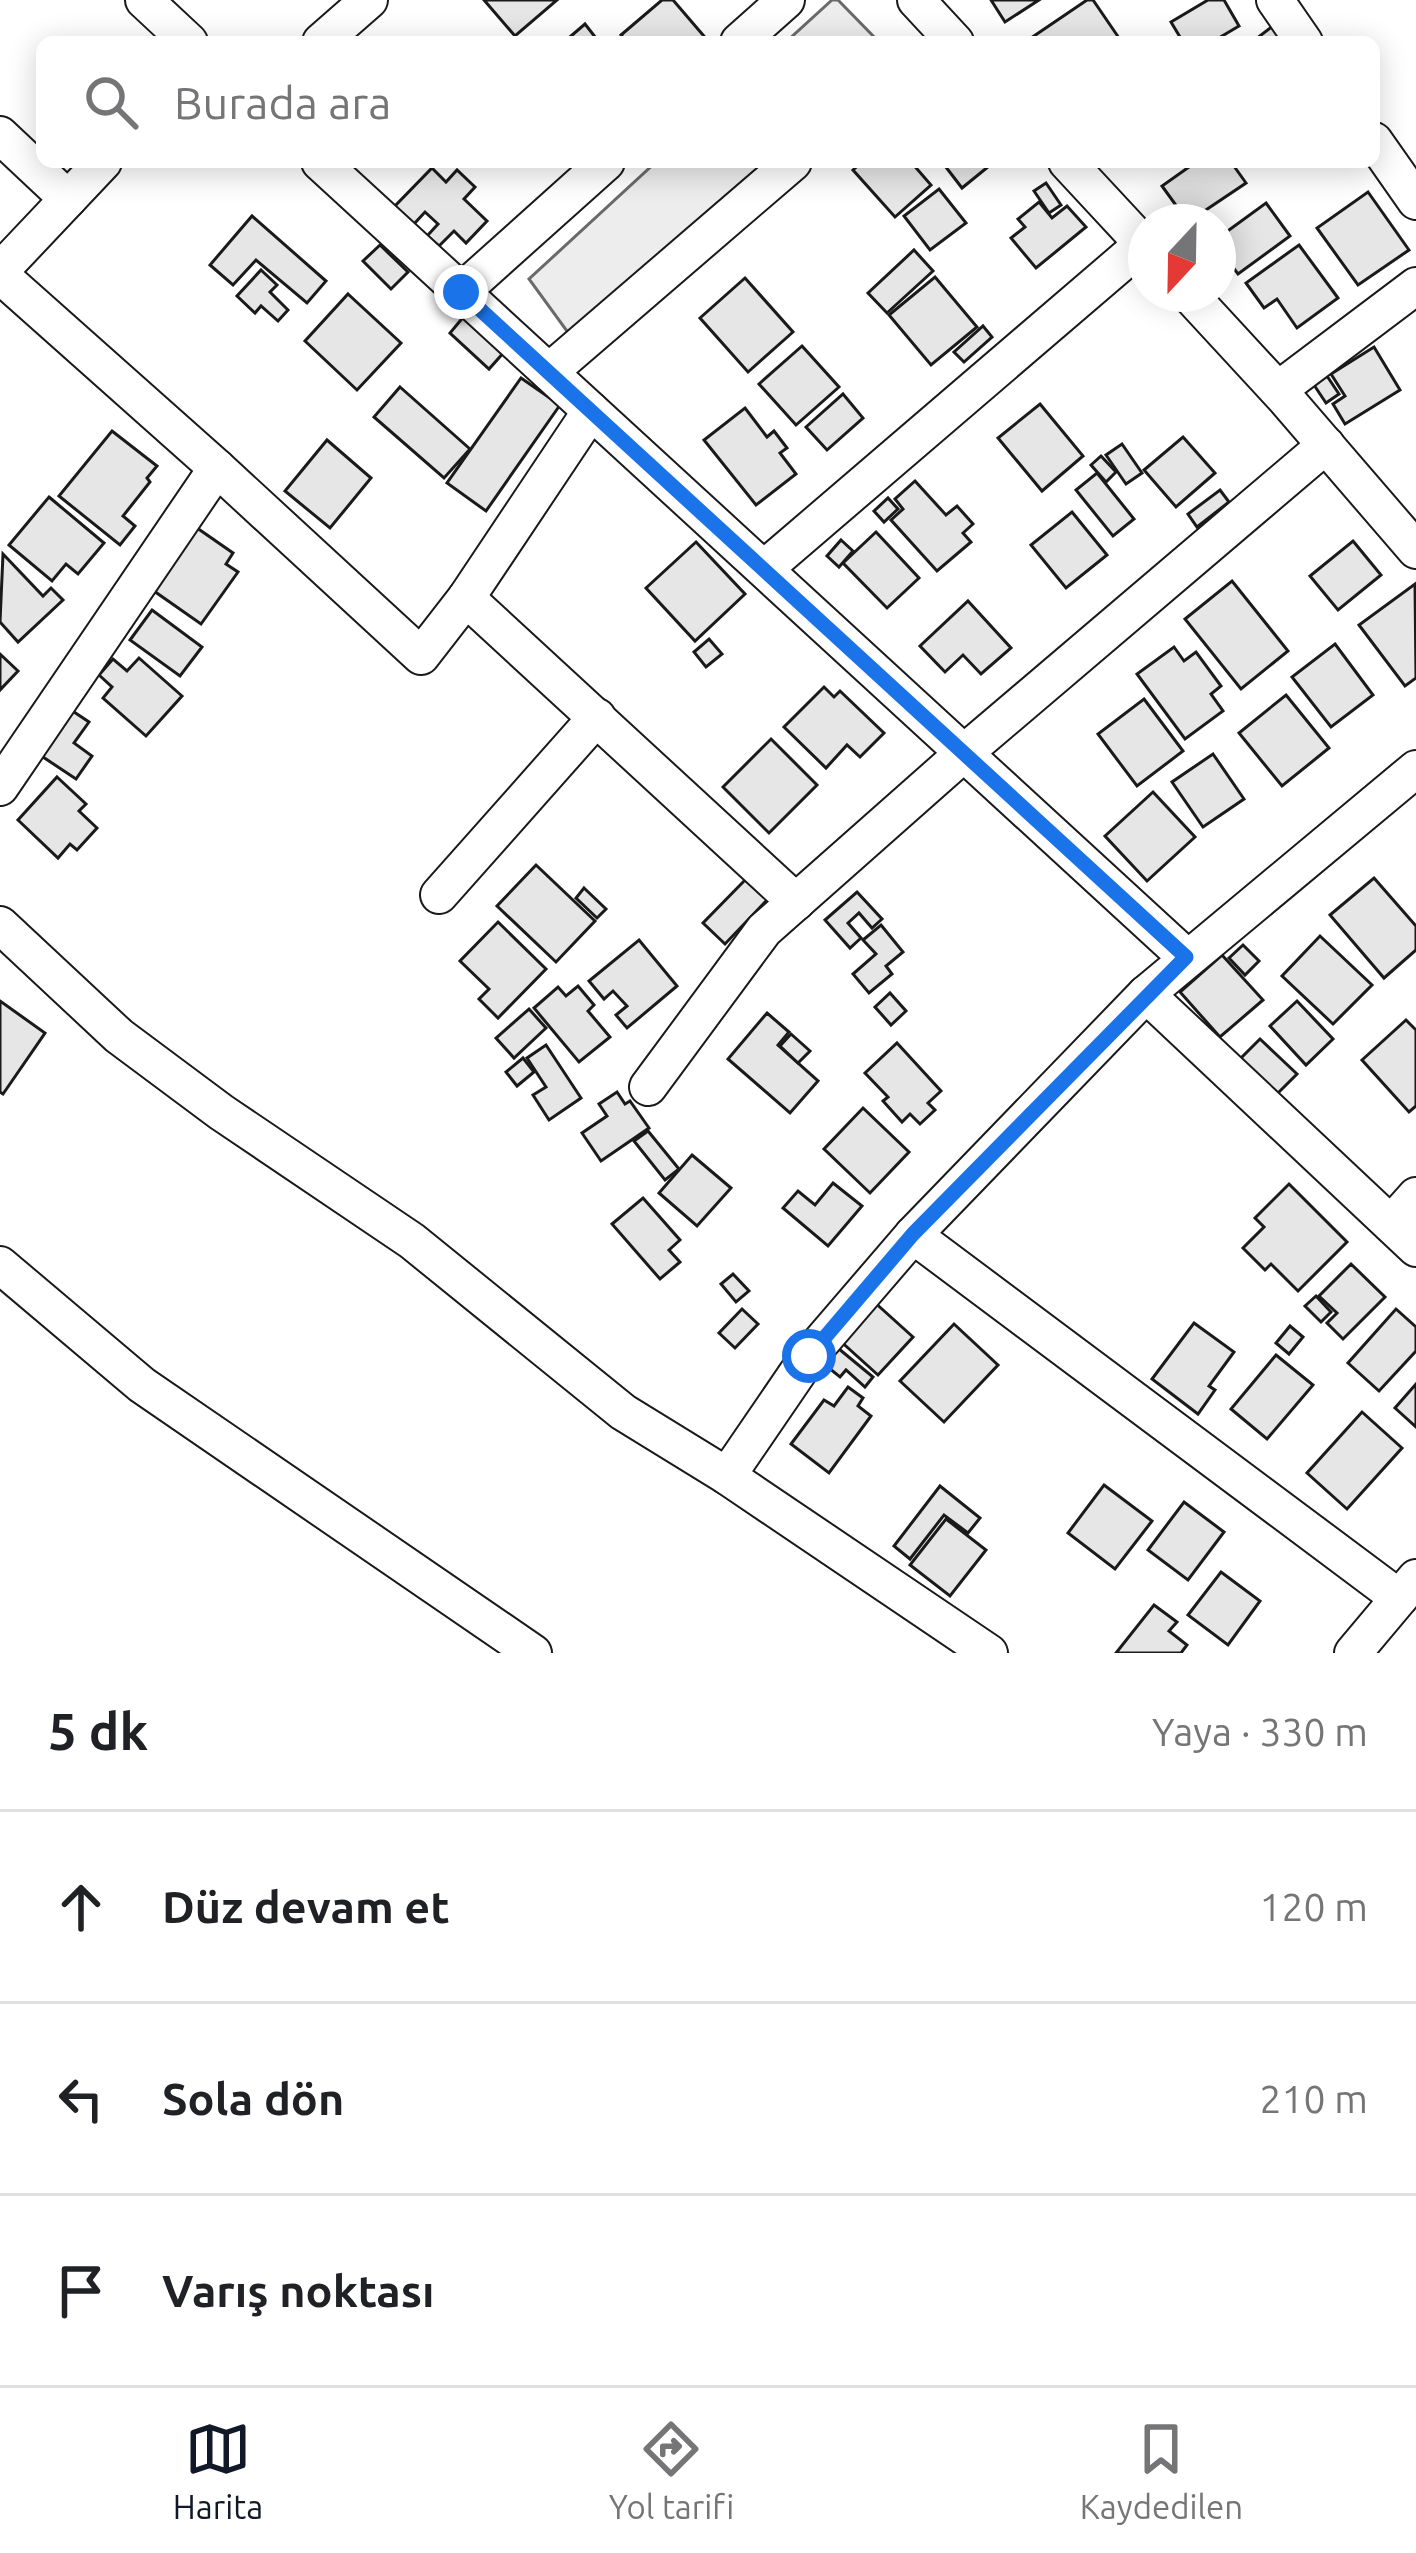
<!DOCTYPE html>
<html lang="tr">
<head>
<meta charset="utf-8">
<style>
  :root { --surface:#fff; --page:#f2f2f2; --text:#202124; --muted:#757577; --line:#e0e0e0; --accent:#111827 }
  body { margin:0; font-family:Ubuntu,sans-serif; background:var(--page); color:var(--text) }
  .compass { position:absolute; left:1128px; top:204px; width:108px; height:108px; border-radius:50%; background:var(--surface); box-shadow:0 6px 30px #0003; rotate:202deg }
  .stop { position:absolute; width:36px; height:36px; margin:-27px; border:9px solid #1a73e8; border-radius:50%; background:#fff }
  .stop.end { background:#1a73e8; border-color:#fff; box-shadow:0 3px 12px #0008 }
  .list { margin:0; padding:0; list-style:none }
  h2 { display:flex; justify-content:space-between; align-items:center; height:156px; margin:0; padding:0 48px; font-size:51px }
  h2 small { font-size:39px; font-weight:400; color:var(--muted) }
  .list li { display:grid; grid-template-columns:78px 1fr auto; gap:36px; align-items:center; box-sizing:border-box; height:192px; padding:0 48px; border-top:3px solid var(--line) }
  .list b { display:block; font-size:45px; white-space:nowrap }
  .list em { font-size:39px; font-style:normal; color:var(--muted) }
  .icon { flex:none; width:66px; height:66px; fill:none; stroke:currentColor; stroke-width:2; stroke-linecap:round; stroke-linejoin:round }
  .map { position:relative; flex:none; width:1416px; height:1653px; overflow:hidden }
  .search { position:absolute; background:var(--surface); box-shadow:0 6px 30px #0003; left:36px; right:36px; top:36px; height:132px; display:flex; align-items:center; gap:30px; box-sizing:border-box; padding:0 42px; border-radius:18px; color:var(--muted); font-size:45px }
  .sheet { height:732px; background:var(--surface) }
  nav { display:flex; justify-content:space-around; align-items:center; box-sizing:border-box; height:168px; border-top:3px solid var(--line); background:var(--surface); font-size:33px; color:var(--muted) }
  nav a { display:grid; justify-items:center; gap:6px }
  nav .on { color:var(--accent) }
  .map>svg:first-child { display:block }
  .green { fill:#ededed; stroke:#6a6a6a; stroke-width:3 }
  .building { fill:#e6e6e6; stroke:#1a1a1a; stroke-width:3 }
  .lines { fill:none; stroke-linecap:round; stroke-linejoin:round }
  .minor-casing { stroke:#1a1a1a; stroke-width:40 }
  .minor { stroke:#fff; stroke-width:36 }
  .route { stroke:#1a73e8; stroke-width:15 }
</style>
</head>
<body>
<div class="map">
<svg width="1416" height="1653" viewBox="0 0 1416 1653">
  <rect width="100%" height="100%" fill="#fff"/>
  <g class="green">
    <path d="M 832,0 L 838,0 L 879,42 L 786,42 Z"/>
    <path d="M 656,162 L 777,162 L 572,338 L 529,279 Z"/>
  </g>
  <g class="building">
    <path d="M 484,0 L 557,0 L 515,36 Z"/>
    <path d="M 662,0 L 673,0 L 709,42 L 627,42 L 621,35 Z"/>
    <path d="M 991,0 L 1039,0 L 1005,22 Z"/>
    <path d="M 1087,0 L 1093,0 L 1119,38 L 1113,42 L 1033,42 L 1031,38 Z"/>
    <path d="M 1208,0 L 1224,0 L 1239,26 L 1212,42 L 1183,42 L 1171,22 Z"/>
    <path d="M 585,24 L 599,42 L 564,42 Z"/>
    <path d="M 1274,25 L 1287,42 L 1252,42 Z"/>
    <path d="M 862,162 L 911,162 L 931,185 L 895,217 L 853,170 Z"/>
    <path d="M 942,162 L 994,162 L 962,188 Z"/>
    <path d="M 1196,162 L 1231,162 L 1246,183 L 1188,222 L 1162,186 Z"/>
    <path d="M 432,168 L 446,182 L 457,170 L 475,187 L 464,199 L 487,221 L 466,243 L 454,231 L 439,246 L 427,236 L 438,224 L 425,212 L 413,225 L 394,207 Z"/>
    <path d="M 1046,183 L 1061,205 L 1049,213 L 1034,191 Z"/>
    <path d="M 939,189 L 966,223 L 930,250 L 904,216 Z"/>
    <path d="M 1368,192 L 1409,250 L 1358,285 L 1317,228 Z"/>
    <path d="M 1039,202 L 1052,218 L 1067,206 L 1086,227 L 1036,268 L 1011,238 L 1025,227 L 1018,219 Z"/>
    <path d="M 1266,203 L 1290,236 L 1238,274 L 1218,247 L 1218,238 Z"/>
    <path d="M 252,216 L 326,281 L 307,303 L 256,260 L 233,285 L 210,265 Z"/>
    <path d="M 380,245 L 408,272 L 391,289 L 363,261 Z"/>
    <path d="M 1299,245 L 1338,298 L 1297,328 L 1277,299 L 1264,308 L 1246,283 Z"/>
    <path d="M 914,250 L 933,271 L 887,313 L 868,293 Z"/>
    <path d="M 261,270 L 277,285 L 270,292 L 288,310 L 278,321 L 261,306 L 255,313 L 237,296 Z"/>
    <path d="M 935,277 L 977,327 L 931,365 L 889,315 Z"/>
    <path d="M 745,278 L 793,332 L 748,372 L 700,318 Z"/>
    <path d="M 348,294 L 401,343 L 357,390 L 305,341 Z"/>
    <path d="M 465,315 L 505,351 L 489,369 L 450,333 Z"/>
    <path d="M 983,326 L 992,337 L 964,362 L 954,352 Z"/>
    <path d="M 802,346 L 839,387 L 796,425 L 759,384 Z"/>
    <path d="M 1374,347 L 1400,390 L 1345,424 L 1333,404 L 1345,396 L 1331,374 Z"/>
    <path d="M 1327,376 L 1339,394 L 1326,403 L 1314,385 Z"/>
    <path d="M 521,378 L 560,405 L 486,511 L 447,483 Z"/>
    <path d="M 400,387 L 470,449 L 444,478 L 374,417 Z"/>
    <path d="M 843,394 L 863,418 L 827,450 L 806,427 Z"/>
    <path d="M 1040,404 L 1083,456 L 1042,491 L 998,438 Z"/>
    <path d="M 745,408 L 767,437 L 774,431 L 787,448 L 780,453 L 796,474 L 756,505 L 704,440 Z"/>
    <path d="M 112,431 L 157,466 L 147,478 L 150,482 L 123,516 L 135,526 L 120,545 L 59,496 Z"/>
    <path d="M 1183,437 L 1215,473 L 1176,507 L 1144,470 Z"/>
    <path d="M 327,440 L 371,478 L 330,528 L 285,491 Z"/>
    <path d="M 1122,444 L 1142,473 L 1126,484 L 1106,455 Z"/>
    <path d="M 1101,456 L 1116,472 L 1106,482 L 1091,465 Z"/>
    <path d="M 1097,473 L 1134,519 L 1113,536 L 1076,490 Z"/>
    <path d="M 915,481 L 946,515 L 957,506 L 973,524 L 963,533 L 971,542 L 937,571 L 891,520 L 903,509 L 895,499 Z"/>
    <path d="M 1220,490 L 1229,502 L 1197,527 L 1188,514 Z"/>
    <path d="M 49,497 L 104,543 L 78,574 L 66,564 L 52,581 L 9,545 Z"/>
    <path d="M 888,498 L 898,509 L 884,522 L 874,511 Z"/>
    <path d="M 1072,512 L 1107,555 L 1066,588 L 1031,545 Z"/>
    <path d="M 187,521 L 233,553 L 226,564 L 238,572 L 201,624 L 144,584 Z"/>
    <path d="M 876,532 L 919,578 L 887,608 L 843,563 Z"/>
    <path d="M 841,540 L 853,551 L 839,567 L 827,556 Z"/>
    <path d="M 1353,541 L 1381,575 L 1338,610 L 1310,576 Z"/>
    <path d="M 696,542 L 745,594 L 695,641 L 646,588 Z"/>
    <path d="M 3,554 L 43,596 L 51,588 L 63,600 L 18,642 L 0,622 Z"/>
    <path d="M 1232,581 L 1288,651 L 1241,689 L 1185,619 Z"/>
    <path d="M 1415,584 L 1416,678 L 1405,686 L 1359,625 Z"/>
    <path d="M 968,601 L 1011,648 L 981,674 L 963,655 L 945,672 L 920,646 Z"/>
    <path d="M 152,610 L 202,647 L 180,676 L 130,640 Z"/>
    <path d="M 709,639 L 722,654 L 706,667 L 694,652 Z"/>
    <path d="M 1335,644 L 1373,695 L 1331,727 L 1292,677 Z"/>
    <path d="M 1174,647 L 1184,661 L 1196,652 L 1221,686 L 1211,694 L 1223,711 L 1185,739 L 1137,674 Z"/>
    <path d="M 0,654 L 18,671 L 0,690 Z"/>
    <path d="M 139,658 L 182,696 L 146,736 L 103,698 L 112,687 L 99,675 L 113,659 L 127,671 Z"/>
    <path d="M 824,687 L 834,697 L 840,691 L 884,733 L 860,757 L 847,745 L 826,768 L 784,727 Z"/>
    <path d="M 1286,695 L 1329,748 L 1282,786 L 1239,733 Z"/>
    <path d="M 1144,699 L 1183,751 L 1137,786 L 1098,734 Z"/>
    <path d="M 71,710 L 89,722 L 74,743 L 92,756 L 76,779 L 40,755 Z"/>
    <path d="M 771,739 L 817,785 L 769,833 L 723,787 Z"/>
    <path d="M 1213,754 L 1244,799 L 1203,827 L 1172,782 Z"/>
    <path d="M 57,777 L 86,804 L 79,811 L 97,828 L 77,850 L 70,844 L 58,858 L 18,820 Z"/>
    <path d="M 1153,792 L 1195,837 L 1147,881 L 1105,836 Z"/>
    <path d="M 536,865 L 595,921 L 556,962 L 497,906 Z"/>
    <path d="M 1374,878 L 1416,926 L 1416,950 L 1384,978 L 1330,915 Z"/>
    <path d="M 746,879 L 768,899 L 725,944 L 703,923 Z"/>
    <path d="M 584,888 L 606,909 L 597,918 L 576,898 Z"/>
    <path d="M 857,892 L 882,919 L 872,928 L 859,913 L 848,923 L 861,938 L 850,948 L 825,920 Z"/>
    <path d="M 498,922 L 546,969 L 498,1018 L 479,999 L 489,989 L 460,961 Z"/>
    <path d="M 881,925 L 903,952 L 886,966 L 892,974 L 869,993 L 853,974 L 876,954 L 863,940 Z"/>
    <path d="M 1320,936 L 1372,985 L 1333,1024 L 1282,976 Z"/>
    <path d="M 639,940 L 677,986 L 627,1028 L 616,1015 L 627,1006 L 613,991 L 604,999 L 589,981 Z"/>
    <path d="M 1243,945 L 1259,961 L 1245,975 L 1229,958 Z"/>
    <path d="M 1222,955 L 1263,1000 L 1220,1037 L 1180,992 Z"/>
    <path d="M 578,986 L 594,1005 L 588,1011 L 610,1037 L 579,1062 L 534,1008 L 558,987 L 566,996 Z"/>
    <path d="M 890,993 L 906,1011 L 891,1025 L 875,1007 Z"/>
    <path d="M 0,1001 L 45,1033 L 3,1094 L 0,1092 Z"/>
    <path d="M 1297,1001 L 1333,1039 L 1306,1065 L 1270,1026 Z"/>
    <path d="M 529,1009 L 546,1028 L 514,1058 L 496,1038 Z"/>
    <path d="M 767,1013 L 789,1032 L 778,1045 L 818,1081 L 790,1113 L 728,1059 Z"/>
    <path d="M 1406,1020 L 1416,1030 L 1416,1106 L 1409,1112 L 1362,1060 Z"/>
    <path d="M 791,1034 L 810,1051 L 798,1063 L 780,1046 Z"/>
    <path d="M 1260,1039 L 1297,1074 L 1275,1096 L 1239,1060 Z"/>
    <path d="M 897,1043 L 941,1091 L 928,1103 L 935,1110 L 920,1124 L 910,1114 L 902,1122 L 883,1101 L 888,1097 L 865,1073 Z"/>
    <path d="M 546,1045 L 581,1098 L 549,1120 L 533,1095 L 546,1087 L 527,1058 Z"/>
    <path d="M 523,1058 L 534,1072 L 517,1086 L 506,1072 Z"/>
    <path d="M 617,1092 L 625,1104 L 630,1101 L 649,1128 L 601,1161 L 582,1133 L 607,1116 L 599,1104 Z"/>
    <path d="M 863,1108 L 909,1152 L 870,1193 L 824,1149 Z"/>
    <path d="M 648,1131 L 679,1169 L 665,1180 L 634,1141 Z"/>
    <path d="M 692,1155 L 731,1188 L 697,1226 L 659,1193 Z"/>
    <path d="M 833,1183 L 862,1206 L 828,1246 L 783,1208 L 798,1191 L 815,1205 Z"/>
    <path d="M 1289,1184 L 1347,1242 L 1298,1291 L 1271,1264 L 1265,1270 L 1243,1248 L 1264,1227 L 1255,1218 Z"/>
    <path d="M 643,1198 L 680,1240 L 669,1250 L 680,1262 L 660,1279 L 612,1224 Z"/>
    <path d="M 1351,1264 L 1385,1297 L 1343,1339 L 1327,1323 L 1337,1313 L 1319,1296 Z"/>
    <path d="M 733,1274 L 749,1291 L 736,1302 L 721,1284 Z"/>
    <path d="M 1316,1296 L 1331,1312 L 1321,1322 L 1305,1306 Z"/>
    <path d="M 872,1300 L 913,1337 L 878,1375 L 837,1338 Z"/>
    <path d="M 742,1309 L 758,1324 L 735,1348 L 719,1333 Z"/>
    <path d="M 1396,1309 L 1416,1327 L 1416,1351 L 1379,1391 L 1348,1363 Z"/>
    <path d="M 1194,1323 L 1234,1352 L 1209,1386 L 1215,1390 L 1198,1414 L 1152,1379 Z"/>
    <path d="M 954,1324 L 998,1365 L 944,1422 L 900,1381 Z"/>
    <path d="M 1290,1326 L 1303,1337 L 1289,1354 L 1276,1343 Z"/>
    <path d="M 833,1344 L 873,1377 L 865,1387 L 846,1370 L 840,1377 L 819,1360 Z"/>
    <path d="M 1276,1355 L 1313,1385 L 1267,1439 L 1231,1409 Z"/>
    <path d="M 1416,1384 L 1416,1427 L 1395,1408 Z"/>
    <path d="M 848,1387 L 863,1398 L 858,1406 L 871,1416 L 829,1473 L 791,1444 L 824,1400 L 834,1406 Z"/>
    <path d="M 1362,1412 L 1402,1448 L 1347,1509 L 1307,1473 Z"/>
    <path d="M 1104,1485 L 1152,1521 L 1115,1569 L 1068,1533 Z"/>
    <path d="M 940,1486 L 980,1518 L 968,1533 L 944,1515 L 910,1559 L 894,1546 Z"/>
    <path d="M 1184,1502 L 1224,1532 L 1188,1580 L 1148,1550 Z"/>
    <path d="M 946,1519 L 986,1550 L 950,1596 L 910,1565 Z"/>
    <path d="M 1221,1572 L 1260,1601 L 1228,1645 L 1188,1615 Z"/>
    <path d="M 1154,1605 L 1177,1622 L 1169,1631 L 1187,1645 L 1181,1653 L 1116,1653 Z"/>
  </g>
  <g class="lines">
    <defs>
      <g id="minor">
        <path d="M 144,0 L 189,42"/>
        <path d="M 916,0 L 955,42"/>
        <path d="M 1275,0 L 1304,42"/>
        <path d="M 321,42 L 369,0"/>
        <path d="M 739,42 L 786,0"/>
        <path d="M 0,135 L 68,199"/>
        <path d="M 1374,141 L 1416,201"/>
        <path d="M 320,162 L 1186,957"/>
        <path d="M 1067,162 L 1146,247"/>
        <path d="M 0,271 L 103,162"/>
        <path d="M 0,275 L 217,468 L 421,656 L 466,598 L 796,902"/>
        <path d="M 461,292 L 606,162"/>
        <path d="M 1189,294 L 1285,398 L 1416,550"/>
        <path d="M 549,372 L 793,162"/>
        <path d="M 1278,390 L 1416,286"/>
        <path d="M 764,569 L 1143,244"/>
        <path d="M 466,598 L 591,411"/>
        <path d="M 0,787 L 217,468"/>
        <path d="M 439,895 L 597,717"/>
        <path d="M 0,925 L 119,1036 L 221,1112 L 412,1241 L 623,1412 L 727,1476 L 989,1653"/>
        <path d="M 1146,994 L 1416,1248"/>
        <path d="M 648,1087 L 764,930 L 964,753 L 1326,445"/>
        <path d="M 1391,1224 L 1416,1196"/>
        <path d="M 913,1235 L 1399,1598"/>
        <path d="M 0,1265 L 142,1385 L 533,1653"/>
        <path d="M 727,1476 L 809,1356 L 913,1235 L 1146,994 L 1416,769"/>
        <path d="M 1353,1653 L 1416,1578"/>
      </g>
    </defs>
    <use href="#minor" class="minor-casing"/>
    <use href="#minor" class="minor"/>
  </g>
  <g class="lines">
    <path class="route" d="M 461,292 L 1186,957 L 913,1234 L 809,1356"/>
  </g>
</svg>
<svg class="compass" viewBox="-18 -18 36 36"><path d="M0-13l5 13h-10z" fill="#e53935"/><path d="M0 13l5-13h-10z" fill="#757577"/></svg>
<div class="stop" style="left:809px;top:1356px"></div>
<div class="stop end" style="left:461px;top:292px"></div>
<div class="search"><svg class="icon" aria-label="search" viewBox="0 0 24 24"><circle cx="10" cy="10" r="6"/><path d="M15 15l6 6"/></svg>Burada ara</div>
</div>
<section class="sheet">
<h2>5 dk<small>Yaya · 330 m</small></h2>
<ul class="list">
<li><svg class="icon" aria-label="ahead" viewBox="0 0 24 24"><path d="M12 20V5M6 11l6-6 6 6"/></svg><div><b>Düz devam et</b></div><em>120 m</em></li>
<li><svg class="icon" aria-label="left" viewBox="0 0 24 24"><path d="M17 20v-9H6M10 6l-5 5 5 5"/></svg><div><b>Sola dön</b></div><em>210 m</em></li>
<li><svg class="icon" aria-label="arrive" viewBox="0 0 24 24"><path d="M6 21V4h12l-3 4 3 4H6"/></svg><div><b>Varış noktası</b></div></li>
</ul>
</section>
<nav>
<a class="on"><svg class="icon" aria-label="map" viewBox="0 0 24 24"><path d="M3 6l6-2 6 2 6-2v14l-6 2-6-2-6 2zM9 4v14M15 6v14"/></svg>Harita</a>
<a><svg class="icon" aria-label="directions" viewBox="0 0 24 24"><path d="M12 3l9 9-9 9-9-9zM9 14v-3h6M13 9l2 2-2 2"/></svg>Yol tarifi</a>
<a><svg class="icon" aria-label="saved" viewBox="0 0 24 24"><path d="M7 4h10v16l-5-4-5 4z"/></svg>Kaydedilen</a>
</nav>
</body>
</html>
